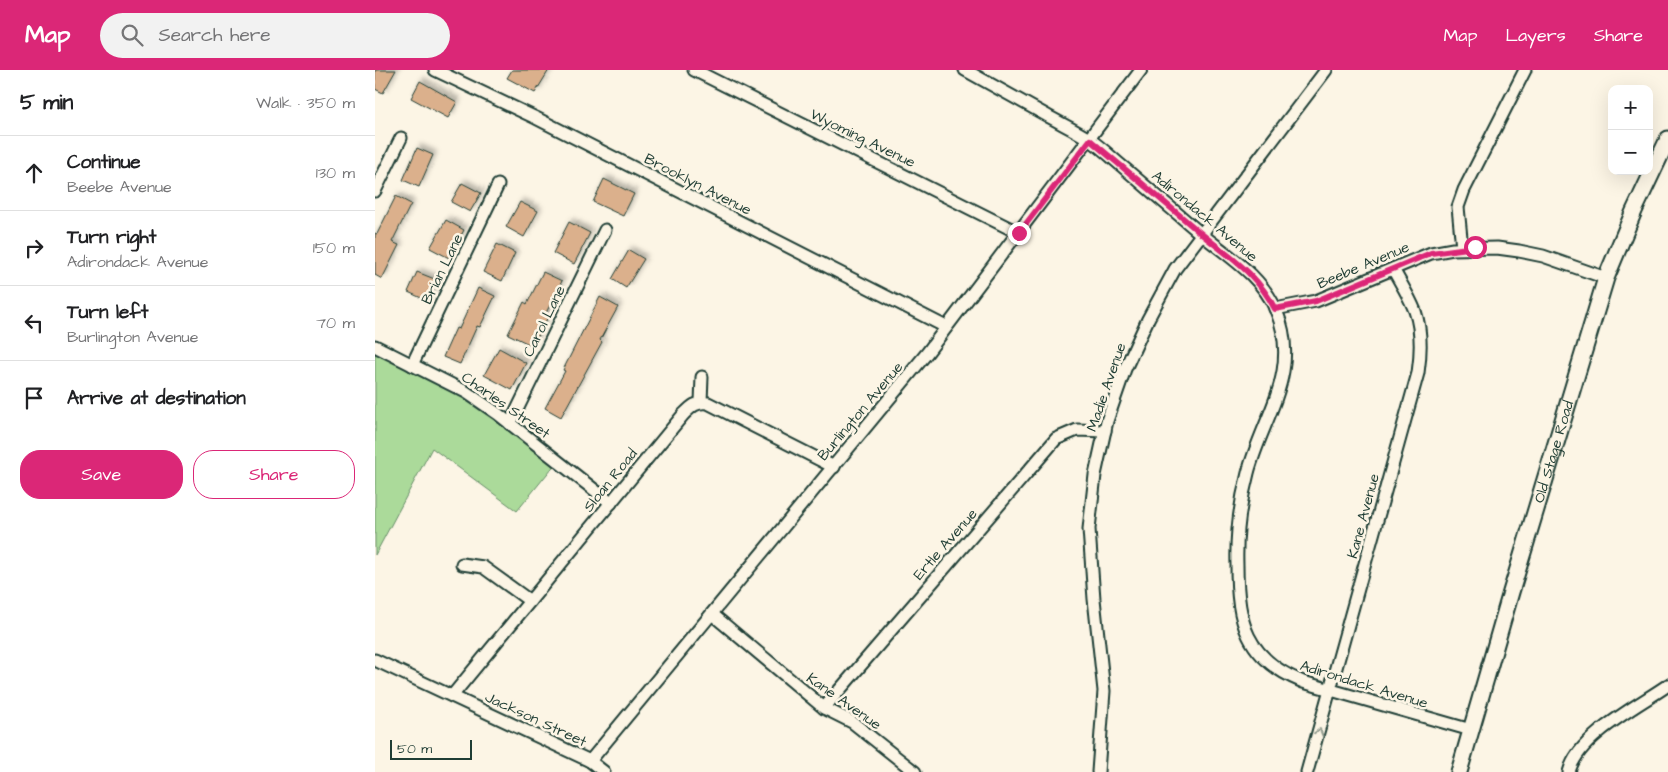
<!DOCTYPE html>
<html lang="en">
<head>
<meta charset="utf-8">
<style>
  :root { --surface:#fff; --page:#f2f2f2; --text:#202124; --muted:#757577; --line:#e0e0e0; --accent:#db2777 }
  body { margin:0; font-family:"Architects Daughter",sans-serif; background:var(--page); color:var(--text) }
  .controls { position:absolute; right:15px; top:15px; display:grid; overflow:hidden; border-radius:10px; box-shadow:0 5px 20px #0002 }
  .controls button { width:45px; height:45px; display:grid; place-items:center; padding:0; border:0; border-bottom:1px solid var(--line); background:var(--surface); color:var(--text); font:25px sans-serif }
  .scale { position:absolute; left:15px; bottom:12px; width:82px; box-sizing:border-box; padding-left:5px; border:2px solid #1f3d34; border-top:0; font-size:14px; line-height:18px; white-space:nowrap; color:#1f3d34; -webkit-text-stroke:4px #fcf5e5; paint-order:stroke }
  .stop { position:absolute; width:15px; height:15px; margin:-11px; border:4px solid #db2777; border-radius:50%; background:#fff }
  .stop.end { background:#db2777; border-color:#fff; box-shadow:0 1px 5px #0008 }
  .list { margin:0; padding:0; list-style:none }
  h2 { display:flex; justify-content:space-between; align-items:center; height:65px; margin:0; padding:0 20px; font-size:21px }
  h2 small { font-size:16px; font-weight:400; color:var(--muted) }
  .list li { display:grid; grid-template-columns:32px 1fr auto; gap:15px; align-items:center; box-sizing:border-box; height:75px; padding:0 20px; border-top:1px solid var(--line) }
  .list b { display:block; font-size:19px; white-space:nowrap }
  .list p { margin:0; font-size:16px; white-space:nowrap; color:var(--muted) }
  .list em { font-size:16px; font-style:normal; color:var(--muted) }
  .actions { display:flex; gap:10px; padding:15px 20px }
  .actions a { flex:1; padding:11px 0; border:1px solid var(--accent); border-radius:20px; text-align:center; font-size:18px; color:var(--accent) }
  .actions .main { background:var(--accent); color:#fff }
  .icon { flex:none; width:28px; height:28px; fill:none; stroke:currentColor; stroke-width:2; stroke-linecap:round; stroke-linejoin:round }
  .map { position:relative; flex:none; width:1293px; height:702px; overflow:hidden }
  header { display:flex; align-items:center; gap:30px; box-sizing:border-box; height:70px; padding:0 25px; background:var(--accent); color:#fff }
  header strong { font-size:24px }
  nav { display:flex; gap:28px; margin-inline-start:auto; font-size:18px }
  .search { width:350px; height:45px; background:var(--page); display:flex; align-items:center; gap:12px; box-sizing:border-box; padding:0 18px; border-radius:28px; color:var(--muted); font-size:19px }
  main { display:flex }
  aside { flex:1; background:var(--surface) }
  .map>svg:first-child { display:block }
  .green { fill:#abda9a; stroke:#658c67 }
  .building { fill:#dbb08c; stroke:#1f3d34; filter:url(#shadow) }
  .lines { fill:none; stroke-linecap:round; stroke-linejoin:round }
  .minor-casing { stroke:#1f3d34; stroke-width:15 }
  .secondary-casing { stroke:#1f3d34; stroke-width:19 }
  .minor { stroke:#fcf5e5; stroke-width:11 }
  .secondary { stroke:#fcf5e5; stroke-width:15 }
  .oneway { stroke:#8e998c }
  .route { stroke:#db2777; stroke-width:6 }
  .labels { text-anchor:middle; stroke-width:5; stroke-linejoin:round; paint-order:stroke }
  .street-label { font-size:15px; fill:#1f3d34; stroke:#fcf5e5 }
</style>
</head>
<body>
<header>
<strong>Map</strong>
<div class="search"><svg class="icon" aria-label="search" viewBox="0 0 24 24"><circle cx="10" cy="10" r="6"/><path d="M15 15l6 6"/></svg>Search here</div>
<nav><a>Map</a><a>Layers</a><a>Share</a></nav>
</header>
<main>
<aside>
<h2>5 min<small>Walk · 350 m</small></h2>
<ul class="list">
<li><svg class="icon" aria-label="ahead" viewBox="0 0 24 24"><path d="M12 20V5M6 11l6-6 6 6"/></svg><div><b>Continue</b><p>Beebe Avenue</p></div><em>130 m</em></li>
<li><svg class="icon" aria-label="right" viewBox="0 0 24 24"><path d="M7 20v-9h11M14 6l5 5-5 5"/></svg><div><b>Turn right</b><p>Adirondack Avenue</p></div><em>150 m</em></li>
<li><svg class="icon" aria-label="left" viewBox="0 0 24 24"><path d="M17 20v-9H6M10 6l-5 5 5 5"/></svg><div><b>Turn left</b><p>Burlington Avenue</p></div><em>70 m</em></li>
<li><svg class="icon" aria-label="arrive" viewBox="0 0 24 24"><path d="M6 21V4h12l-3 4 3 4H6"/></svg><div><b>Arrive at destination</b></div></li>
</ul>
<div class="actions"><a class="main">Save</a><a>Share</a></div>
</aside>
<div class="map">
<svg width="1293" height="702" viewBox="0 0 1293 702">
  <defs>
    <filter id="shadow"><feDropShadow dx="3.5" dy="-3.5" stdDeviation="2.5" flood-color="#0004"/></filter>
  </defs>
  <rect width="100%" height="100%" fill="#fcf5e5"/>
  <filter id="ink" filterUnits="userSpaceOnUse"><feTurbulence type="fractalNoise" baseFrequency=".02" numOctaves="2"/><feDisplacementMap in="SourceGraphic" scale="10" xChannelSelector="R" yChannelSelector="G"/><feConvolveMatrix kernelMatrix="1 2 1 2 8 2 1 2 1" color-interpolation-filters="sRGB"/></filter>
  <g filter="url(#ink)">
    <path class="green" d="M 0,282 L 96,328 L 181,393 L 142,441 L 57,378 L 0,485 Z"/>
    <g class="building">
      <path d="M 0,0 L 21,0 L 8,23 L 0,19 Z"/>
      <path d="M 137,0 L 174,0 L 160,23 L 132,8 Z"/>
      <path d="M 45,11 L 82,32 L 73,48 L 36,28 Z"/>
      <path d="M 42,78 L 58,85 L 44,117 L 28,110 Z"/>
      <path d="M 229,109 L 259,124 L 248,146 L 218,132 Z"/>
      <path d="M 87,113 L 106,123 L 95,142 L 76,132 Z"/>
      <path d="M 21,126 L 36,134 L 17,172 L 24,175 L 7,209 L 0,205 L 0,163 L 2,164 Z"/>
      <path d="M 145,132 L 163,141 L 149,167 L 131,157 Z"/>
      <path d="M 71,150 L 89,160 L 74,188 L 55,178 Z"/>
      <path d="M 194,152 L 215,163 L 199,194 L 178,183 Z"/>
      <path d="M 122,174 L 140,183 L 127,211 L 108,202 Z"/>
      <path d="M 254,180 L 269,189 L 251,218 L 237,209 Z"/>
      <path d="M 42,202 L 62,210 L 53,231 L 33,222 Z"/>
      <path d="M 168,202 L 187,211 L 171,243 L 174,245 L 158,276 L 133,264 L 149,232 L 152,234 Z"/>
      <path d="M 103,218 L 120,226 L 105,257 L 102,256 L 85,294 L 68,287 L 81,258 L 84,259 Z"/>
      <path d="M 225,227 L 243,237 L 225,270 L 227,272 L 186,347 L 170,338 L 190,301 L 188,300 Z"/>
      <path d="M 124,278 L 151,293 L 137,320 L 109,305 Z"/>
    </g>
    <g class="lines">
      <defs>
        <g id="minor">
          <path d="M 60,0 L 161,48 L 571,257"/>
          <path d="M 319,0 L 644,163"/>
          <path d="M 590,0 C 617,15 644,30 671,45 C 685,53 700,60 714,69 C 726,77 737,88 748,97 C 774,119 799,141 825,163 C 853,186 886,205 901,240 C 927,302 888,346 873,403 C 865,433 861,464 862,495 C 862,552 871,589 928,612 L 1096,660"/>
          <path d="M 0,121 L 26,68"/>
          <path d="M 1087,178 L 1083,137 L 1089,120 L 1150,0"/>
          <path d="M 900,239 L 941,231 L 1056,183 L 1078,179 L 1122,178 L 1144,181 L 1168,186 L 1231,208"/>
          <path d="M 0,276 L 91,322 L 123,344 L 236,433"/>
          <path d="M 37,295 L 123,115"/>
          <path d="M 326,332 L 327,307"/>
          <path d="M 135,354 L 230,160"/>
          <path d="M 87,494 L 108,497 L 155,531"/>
          <path d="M 337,544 L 449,638 L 477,652 L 540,702"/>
          <path d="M 0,590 L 215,691 L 229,702"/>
          <path d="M 77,626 L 308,345 C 316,337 321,331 333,333 L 459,397"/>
          <path d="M 449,638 L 681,369 L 702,360 L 730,361"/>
          <path d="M 215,691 L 552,283 L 766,0"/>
          <path d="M 723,702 L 729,621 L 719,529 L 714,459 L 720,405 L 732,351 L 750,299 L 773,249 L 800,199 L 951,0"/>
          <path d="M 932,702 L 1043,303 C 1046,283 1047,261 1040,241 C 1034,226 1025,212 1018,199"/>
          <path d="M 1194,702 C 1203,666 1263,636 1293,615"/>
        </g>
        <g id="secondary">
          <path id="s1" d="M 1084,702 L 1136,522 L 1231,208 L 1259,141 L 1293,69"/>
        </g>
      </defs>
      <use href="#minor" class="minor-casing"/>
      <use href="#secondary" class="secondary-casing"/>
      <use href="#minor" class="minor"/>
      <use href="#secondary" class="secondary"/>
    </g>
    <defs><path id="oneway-chevron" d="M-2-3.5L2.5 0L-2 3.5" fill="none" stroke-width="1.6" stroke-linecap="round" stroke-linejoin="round" transform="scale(1.25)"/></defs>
    <use class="oneway" href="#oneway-chevron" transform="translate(944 662) rotate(-74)"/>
  </g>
  <g class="lines" filter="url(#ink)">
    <path class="route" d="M 644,163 L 715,70 C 751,100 787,130 823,161 C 854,187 881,202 900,239 L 941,231 L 1056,183 L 1100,177"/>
  </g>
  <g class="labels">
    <g class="street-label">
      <text transform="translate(488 68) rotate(26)" y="5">Wyoming Avenue</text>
      <text transform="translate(323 114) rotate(27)" y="5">Brooklyn Avenue</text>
      <text transform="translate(830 146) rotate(40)" y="5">Adirondack Avenue</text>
      <text transform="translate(988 195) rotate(-23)" y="5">Beebe Avenue</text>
      <text transform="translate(67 199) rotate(-64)" y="5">Brian Lane</text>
      <text transform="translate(169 251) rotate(-64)" y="5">Carol Lane</text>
      <text transform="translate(731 317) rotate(-71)" y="5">Madie Avenue</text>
      <text transform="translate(131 335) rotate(35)" y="5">Charles Street</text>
      <text transform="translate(485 341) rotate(-50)" y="5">Burlington Avenue</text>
      <text dy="5" stroke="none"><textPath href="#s1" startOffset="334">Old Stage Road</textPath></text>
      <text transform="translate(235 410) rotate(-51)" y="5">Sloan Road</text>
      <text transform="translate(988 446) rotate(-75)" y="5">Kane Avenue</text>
      <text transform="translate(570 474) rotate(-49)" y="5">Ertle Avenue</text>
      <text transform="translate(989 614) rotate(17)" y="5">Adirondack Avenue</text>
      <text transform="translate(469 631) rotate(35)" y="5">Kane Avenue</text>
      <text transform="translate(161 649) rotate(25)" y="5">Jackson Street</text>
    </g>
  </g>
</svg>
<div class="controls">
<button>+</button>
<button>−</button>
</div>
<div class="scale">50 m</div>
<div class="stop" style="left:1100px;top:177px"></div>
<div class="stop end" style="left:644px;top:163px"></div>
</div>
</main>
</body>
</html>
